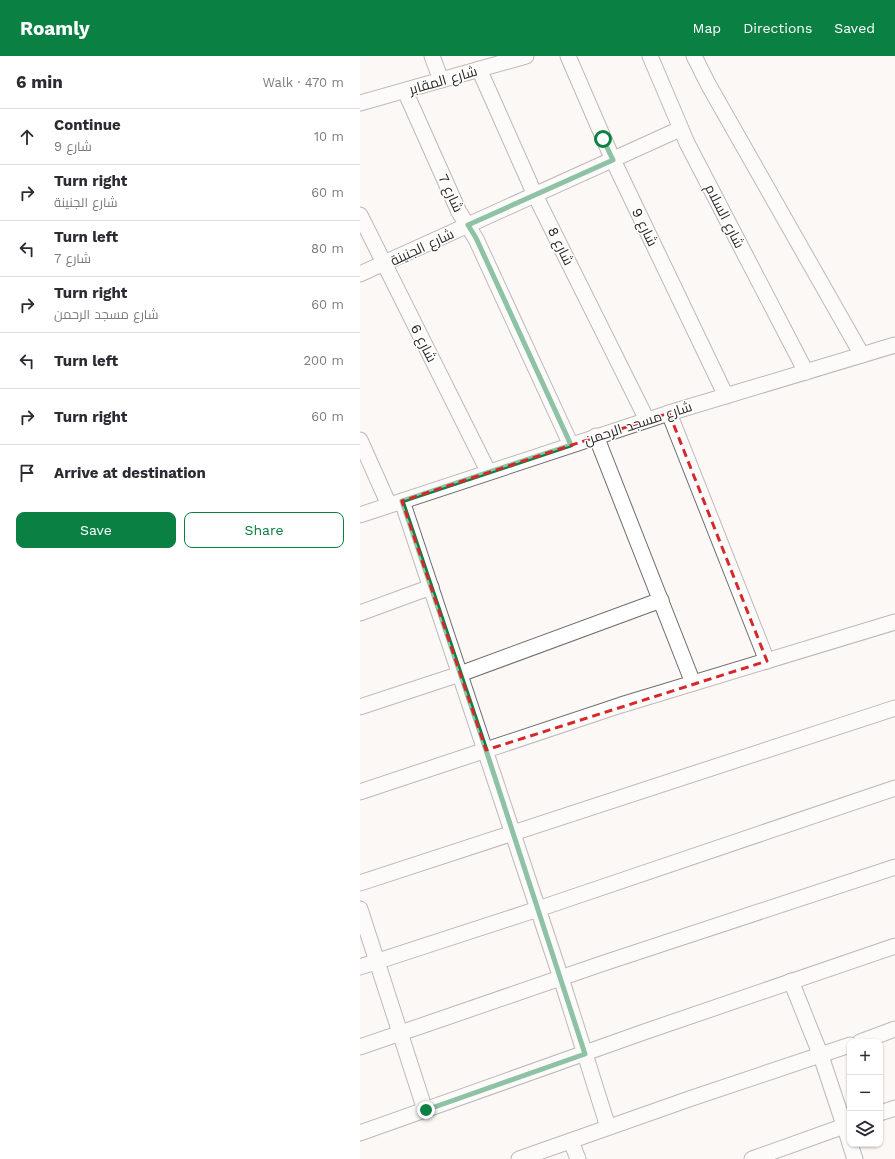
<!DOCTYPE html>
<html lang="en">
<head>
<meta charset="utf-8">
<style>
  :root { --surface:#fff; --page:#f2f2f3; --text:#2b2b33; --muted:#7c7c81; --line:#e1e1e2; --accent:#0b8043 }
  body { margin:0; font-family:"Work Sans",Cairo,sans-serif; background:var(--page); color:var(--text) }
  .controls { position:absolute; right:12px; bottom:12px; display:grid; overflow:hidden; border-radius:8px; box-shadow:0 1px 3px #0004 }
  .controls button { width:36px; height:36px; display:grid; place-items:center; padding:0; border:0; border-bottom:1px solid var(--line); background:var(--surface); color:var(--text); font:20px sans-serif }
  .stop { position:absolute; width:12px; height:12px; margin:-9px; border:3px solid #0b8043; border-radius:50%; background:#fff }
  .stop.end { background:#0b8043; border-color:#fff; box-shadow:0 1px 4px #0008 }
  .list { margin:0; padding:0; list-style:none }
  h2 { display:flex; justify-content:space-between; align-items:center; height:52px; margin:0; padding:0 16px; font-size:17px }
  h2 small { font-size:13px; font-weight:400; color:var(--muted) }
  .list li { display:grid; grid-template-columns:26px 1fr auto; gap:12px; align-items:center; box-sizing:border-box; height:56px; padding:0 16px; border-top:1px solid var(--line) }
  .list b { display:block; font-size:15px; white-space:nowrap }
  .list p { margin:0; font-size:13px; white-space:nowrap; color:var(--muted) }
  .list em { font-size:13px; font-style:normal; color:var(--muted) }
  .actions { display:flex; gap:8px; padding:12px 16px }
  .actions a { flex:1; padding:9px 0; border:1px solid var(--accent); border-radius:8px; text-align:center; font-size:14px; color:var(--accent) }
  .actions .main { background:var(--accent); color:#fff }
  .icon { flex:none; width:22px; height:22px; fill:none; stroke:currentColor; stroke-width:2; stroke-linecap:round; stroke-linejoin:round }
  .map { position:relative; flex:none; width:535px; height:1103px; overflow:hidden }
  header { display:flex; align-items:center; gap:24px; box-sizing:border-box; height:56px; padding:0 20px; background:var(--accent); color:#fff }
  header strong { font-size:19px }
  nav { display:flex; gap:22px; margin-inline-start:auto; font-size:14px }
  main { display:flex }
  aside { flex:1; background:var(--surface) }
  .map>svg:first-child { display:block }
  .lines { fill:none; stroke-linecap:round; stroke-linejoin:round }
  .street-casing { stroke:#706d6b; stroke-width:17 }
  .street { stroke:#fff; stroke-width:15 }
  .route { stroke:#0b8043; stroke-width:5 }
  .marked { fill:none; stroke:#d62828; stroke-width:3; stroke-dasharray:8 5; stroke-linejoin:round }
  .labels { text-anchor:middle; stroke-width:3; stroke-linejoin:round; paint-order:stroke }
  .street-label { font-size:14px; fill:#2b2928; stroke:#fff }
</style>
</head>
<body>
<header>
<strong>Roamly</strong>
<nav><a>Map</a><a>Directions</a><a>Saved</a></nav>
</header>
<main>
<aside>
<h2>6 min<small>Walk · 470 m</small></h2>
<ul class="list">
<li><svg class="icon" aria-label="ahead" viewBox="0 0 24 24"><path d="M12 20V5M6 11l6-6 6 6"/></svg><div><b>Continue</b><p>شارع 9</p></div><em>10 m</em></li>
<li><svg class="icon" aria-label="right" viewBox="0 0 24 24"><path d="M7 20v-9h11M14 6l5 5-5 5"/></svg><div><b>Turn right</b><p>شارع الجنينة</p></div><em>60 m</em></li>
<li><svg class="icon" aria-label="left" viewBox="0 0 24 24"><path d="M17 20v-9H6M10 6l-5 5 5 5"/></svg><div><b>Turn left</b><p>شارع 7</p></div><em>80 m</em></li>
<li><svg class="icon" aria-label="right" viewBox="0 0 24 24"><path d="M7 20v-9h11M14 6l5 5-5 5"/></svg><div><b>Turn right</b><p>شارع مسجد الرحمن</p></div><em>60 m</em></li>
<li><svg class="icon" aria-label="left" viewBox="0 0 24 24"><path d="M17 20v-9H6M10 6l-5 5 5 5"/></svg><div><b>Turn left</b></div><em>200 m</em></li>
<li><svg class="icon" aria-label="right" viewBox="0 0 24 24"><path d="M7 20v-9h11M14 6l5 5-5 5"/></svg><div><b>Turn right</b></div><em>60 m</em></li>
<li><svg class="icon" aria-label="arrive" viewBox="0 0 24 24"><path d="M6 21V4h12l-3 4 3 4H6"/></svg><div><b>Arrive at destination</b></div></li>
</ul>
<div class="actions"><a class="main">Save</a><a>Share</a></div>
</aside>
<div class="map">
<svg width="535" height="1103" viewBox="0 0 535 1103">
  <rect width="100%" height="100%" fill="#fbf8f5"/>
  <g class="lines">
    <defs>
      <g id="street">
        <path d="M 72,0 L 81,24"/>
        <path d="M 208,0 L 253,104 L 366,340"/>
        <path d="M 290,0 L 327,87 L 446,316"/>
        <path d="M 334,0 L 348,28 L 502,299"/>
        <path d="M 119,13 L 175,139 L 287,364"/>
        <path d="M 45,35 L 99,156 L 116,183 L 211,389"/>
        <path d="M 0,47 L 166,0"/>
        <path d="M 0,159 L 128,415"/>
        <path d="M 0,218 L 320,73"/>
        <path d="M 309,357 L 407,605"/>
        <path d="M 236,380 L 333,627"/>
        <path d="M 0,384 L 29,449"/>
        <path d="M 42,445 L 201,922 L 248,1071"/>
        <path d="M 0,459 L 309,357 L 535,289"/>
        <path d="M 0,557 L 71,531"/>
        <path d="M 0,651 L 100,618 L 301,544"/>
        <path d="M 0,736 L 261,649 L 535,566"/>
        <path d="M 0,827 L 535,652"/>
        <path d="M 0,853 L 65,1054"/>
        <path d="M 0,911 L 178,853 L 535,732"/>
        <path d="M 431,925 L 461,1000 L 490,1087"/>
        <path d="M 500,986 L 535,973"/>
        <path d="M 0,991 L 244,907 L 535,811"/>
        <path d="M 520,1057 L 535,1052"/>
        <path d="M 0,1077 L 284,976 L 535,890"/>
        <path d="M 211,1085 L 218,1103"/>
        <path d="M 490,1088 L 495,1103"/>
        <path d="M 159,1103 L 332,1042 L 490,989"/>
        <path d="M 392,1103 L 490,1068"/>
      </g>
    </defs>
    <use href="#street" class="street-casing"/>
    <use href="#street" class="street"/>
  </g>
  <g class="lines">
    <path class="route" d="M 66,1054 L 225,998 L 126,694 L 42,445 L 211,389 L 116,182 L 108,169 L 253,104 L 243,83"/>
  </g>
  <path d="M0 0H535V1103H0ZM 309,357 L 407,605 L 126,694 L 42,445 Z" fill="#fbf8f5" fill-opacity=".55" fill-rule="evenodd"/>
  <path class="marked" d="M 309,357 L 407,605 L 126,694 L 42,445 Z"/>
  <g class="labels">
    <g class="street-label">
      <text transform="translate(83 24) rotate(-16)" y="5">شارع المقابر</text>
      <text transform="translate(91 137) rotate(65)" y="5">شارع 7</text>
      <text transform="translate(365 160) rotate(63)" y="5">شارع السلام</text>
      <text transform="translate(285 171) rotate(64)" y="5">شارع 9</text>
      <text transform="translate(201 190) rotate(64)" y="5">شارع 8</text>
      <text transform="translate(62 191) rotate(-25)" y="5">شارع الجنينة</text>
      <text transform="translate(64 287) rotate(63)" y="5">شارع 6</text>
      <text transform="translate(278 367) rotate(-18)" y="5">شارع مسجد الرحمن</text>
    </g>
  </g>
</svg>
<div class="controls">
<button>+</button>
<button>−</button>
<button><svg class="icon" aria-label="layers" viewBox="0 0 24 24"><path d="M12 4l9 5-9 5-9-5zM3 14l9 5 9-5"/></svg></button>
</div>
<div class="stop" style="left:243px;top:83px"></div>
<div class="stop end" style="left:66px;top:1054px"></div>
</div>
</main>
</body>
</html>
